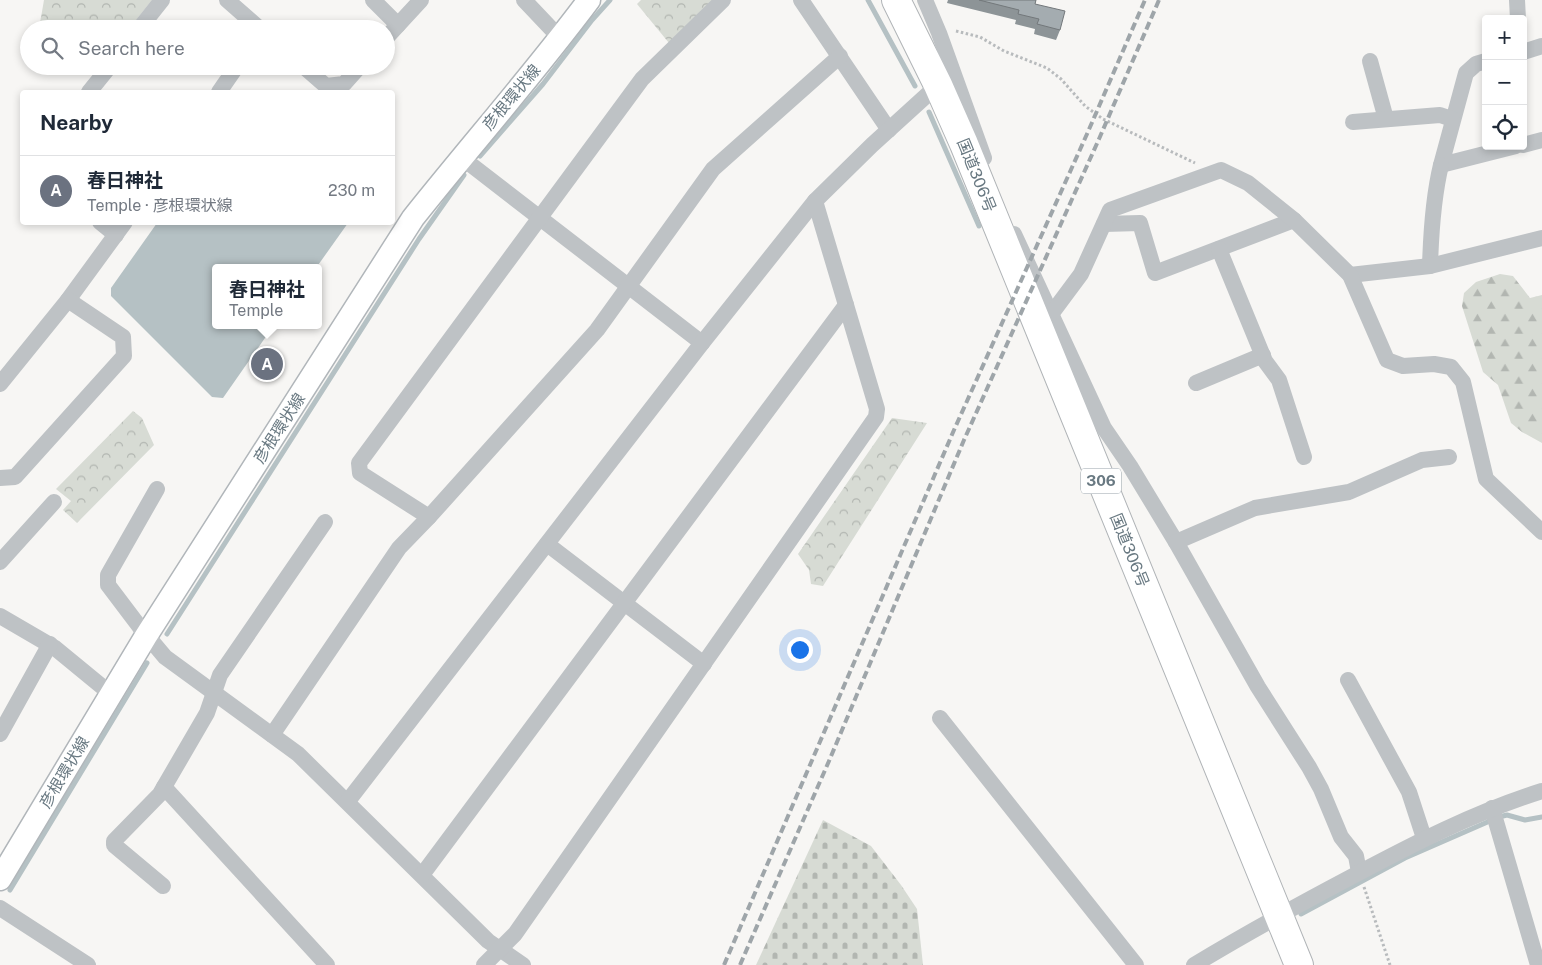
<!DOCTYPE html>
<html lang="en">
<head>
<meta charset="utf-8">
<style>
  :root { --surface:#fff; --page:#f6f6f7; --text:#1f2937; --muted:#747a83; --line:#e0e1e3; --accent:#1a73e8 }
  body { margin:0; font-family:"Public Sans","Noto Sans JP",sans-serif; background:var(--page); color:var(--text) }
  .controls { position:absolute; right:15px; top:15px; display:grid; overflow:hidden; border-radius:5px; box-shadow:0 2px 8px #0003 }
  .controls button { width:45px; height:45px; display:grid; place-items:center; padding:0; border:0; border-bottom:1px solid var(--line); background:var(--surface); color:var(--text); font:25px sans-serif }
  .you { position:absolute; left:799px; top:649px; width:18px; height:18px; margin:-12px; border:4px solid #fff; border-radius:50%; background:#1a73e8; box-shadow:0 0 0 8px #1a73e833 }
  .badge { display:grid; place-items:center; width:32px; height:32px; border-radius:50%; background:var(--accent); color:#fff; font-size:16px; font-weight:700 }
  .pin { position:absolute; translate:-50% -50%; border:2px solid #fff; box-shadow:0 1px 5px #0006 }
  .popup { position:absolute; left:212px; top:264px; width:110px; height:65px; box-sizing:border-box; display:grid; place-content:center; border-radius:5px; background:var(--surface); filter:drop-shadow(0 1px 4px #0005); font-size:16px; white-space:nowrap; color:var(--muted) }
  .popup b { font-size:19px; color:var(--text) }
  .popup::after { content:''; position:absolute; left:50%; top:100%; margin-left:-10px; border:10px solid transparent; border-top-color:var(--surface) }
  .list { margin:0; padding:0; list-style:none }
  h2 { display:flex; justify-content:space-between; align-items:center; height:65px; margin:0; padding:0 20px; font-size:21px }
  h2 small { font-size:16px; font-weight:400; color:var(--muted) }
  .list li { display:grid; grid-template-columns:32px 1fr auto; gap:15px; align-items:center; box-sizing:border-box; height:70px; padding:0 20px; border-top:1px solid var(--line) }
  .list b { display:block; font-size:19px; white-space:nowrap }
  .list p { margin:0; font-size:16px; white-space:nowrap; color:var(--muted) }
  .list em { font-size:16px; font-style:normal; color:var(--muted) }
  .icon { flex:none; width:28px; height:28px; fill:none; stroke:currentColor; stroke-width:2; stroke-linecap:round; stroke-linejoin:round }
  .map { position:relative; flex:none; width:1542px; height:965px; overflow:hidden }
  .search { position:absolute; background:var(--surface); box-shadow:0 2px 8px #0003; left:20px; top:20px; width:375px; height:55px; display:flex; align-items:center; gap:12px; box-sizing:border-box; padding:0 18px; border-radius:28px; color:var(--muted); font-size:19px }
  .panel { position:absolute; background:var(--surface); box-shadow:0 2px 8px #0003; left:20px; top:90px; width:375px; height:135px; border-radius:5px }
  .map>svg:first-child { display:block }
  .forest { fill:url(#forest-firs) }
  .cemetery { fill:url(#cemetery-stones) }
  .park { fill:url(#park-crowns) }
  .water { fill:#b5c1c4 }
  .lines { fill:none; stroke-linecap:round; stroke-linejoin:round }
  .stream { stroke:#b5c1c4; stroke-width:5 }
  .secondary-casing { stroke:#b1b6ba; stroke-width:25 }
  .highway-casing { stroke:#b0b4b7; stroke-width:30 }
  .path { stroke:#b8bbbd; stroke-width:3; stroke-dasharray:2.5 2.5; stroke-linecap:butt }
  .street { stroke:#bec2c5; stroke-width:16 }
  .secondary { stroke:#fff; stroke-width:22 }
  .highway { stroke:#fff; stroke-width:28 }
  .rail { stroke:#9ea5a9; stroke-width:4; stroke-dasharray:8 4; stroke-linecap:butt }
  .wall { fill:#8d9497 }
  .building { fill:#a4acb0; stroke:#73787b }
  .labels { text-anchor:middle; stroke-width:5; stroke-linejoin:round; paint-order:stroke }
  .shield { fill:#fff; stroke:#96a1a8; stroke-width:1 }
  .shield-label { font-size:15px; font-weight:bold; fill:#697982 }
  .street-label { font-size:16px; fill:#697982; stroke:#fff }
</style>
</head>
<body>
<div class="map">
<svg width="1542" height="965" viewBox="0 0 1542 965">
  <defs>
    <pattern id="forest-firs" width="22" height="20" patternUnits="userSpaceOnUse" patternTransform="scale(1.25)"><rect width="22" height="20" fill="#d7dbd4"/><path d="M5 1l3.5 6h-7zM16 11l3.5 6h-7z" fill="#b2b6b1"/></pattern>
    <pattern id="cemetery-stones" width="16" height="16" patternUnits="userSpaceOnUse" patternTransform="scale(1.25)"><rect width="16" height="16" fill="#d7dbd4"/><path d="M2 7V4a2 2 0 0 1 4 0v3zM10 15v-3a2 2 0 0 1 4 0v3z" fill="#b2b6b1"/></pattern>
    <pattern id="park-crowns" width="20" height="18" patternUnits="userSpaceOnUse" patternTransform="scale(1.25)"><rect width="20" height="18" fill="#d7dbd4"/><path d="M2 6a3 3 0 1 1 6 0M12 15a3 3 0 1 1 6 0" fill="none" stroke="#b2b6b1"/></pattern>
  </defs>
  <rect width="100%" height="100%" fill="#f7f6f4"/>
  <path class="forest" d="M 1500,274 L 1513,276 L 1530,298 L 1542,295 L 1542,443 L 1522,432 L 1511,423 L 1498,385 L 1483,372 L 1462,306 L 1464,293 L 1476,282 Z"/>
  <path class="cemetery" d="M 823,820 L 871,846 L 901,885 L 917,909 L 923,965 L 756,965 Z"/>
  <g class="park">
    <path d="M 44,0 L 152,0 L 129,29 L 39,29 Z"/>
    <path d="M 641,0 L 714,0 L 669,43 L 637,4 Z"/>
    <path d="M 133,411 L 142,418 L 154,445 L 77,523 L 63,510 L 71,501 L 56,489 Z"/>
    <path d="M 892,418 L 927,423 L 823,586 L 811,584 L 809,570 L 798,554 Z"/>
  </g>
  <path class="water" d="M 157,223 L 347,222 L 348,223 L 316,268 L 216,268 L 216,325 L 274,325 L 223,398 L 212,397 L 111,296 L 111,288 Z"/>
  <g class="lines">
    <g class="stream">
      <path d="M 868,0 L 915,86"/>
      <path d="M 929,112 L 979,226"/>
      <path d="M 480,156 L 543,84 L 592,20 L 610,0"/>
      <path d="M 167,634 L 419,239 L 464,175"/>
      <path d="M 10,890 L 147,663"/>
      <path d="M 1301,914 L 1405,858 L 1499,817 L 1507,815 L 1525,820 L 1542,817"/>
    </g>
    <defs>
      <path id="secondary" d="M 0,879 L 146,636 L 413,218 C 471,145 533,75 589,0"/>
      <path id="highway" d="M 896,0 L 938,85 L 964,144 L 1299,965"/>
    </defs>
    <use href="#secondary" class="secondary-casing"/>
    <use href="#highway" class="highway-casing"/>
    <g class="path">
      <path d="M 956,31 L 980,37 L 1004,51 L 1047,68 L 1061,79 L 1085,106 L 1103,119 L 1195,163"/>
      <path d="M 1364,887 L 1390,965"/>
    </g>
    <g class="street">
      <path d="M 227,0 L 260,29"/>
      <path d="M 373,0 L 398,25"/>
      <path d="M 524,0 L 560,38"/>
      <path d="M 801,0 L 889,130"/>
      <path d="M 925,0 L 939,33 L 984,158"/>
      <path d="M 1517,0 L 1518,19"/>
      <path d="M 139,29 L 162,0"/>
      <path d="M 386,38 L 421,0"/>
      <path d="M 1523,52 L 1542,46"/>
      <path d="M 1370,61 L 1386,119"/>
      <path d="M 1486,61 L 1476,64 L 1466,73 L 1441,165 L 1516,146"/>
      <path d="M 303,66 L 326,86 L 344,84 L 360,66"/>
      <path d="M 89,92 L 110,66"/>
      <path d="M 219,92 L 237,66"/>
      <path d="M 1353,122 L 1440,115 L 1452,119"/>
      <path d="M 1523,145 L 1542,140"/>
      <path d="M 461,157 L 702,343"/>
      <path d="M 100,222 L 116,235"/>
      <path d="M 1104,224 L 1140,223 L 1155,273 L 1294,220"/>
      <path d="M 1014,234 L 1104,428 L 1130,466 L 1176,542 L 1258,687 L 1309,767 L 1321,789 L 1341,837 L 1356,856 L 1359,872"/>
      <path d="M 1219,249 L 1265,361 L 1279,380 L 1304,457"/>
      <path d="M 1430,266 C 1431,232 1433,198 1441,165"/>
      <path d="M 1350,275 L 1430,266 L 1542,238"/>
      <path d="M 1052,313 L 1081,274 L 1110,210 L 1221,170 L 1248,183 L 1294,220 L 1350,275 L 1387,360 L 1403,366 L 1434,364 L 1451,367 L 1463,382 L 1486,479 L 1542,532"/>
      <path d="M 1196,383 L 1263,355"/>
      <path d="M 0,384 L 68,300 L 125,222"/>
      <path d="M 0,478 L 15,477 L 124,356 L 123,337 L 68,300"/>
      <path d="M 157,489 L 108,575 L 108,585 L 139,626 L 165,657 L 298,754 L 488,941 L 523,965"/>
      <path d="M 429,517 L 597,330 L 713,169 L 840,56"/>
      <path d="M 325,522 L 220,675 L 207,713 L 164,787 L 327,965"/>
      <path d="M 1176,542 L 1255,508 L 1349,492 L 1422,460 L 1449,457"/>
      <path d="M 547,544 L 704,664"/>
      <path d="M 0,562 L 54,502"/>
      <path d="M 0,616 L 55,648 L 111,694"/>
      <path d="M 1348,680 L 1409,792 L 1424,838"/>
      <path d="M 940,718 L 1136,965"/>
      <path d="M 0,734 L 50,644"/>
      <path d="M 272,735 L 399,548 L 429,517 L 360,473 L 359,463 L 642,79 L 723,0"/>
      <path d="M 348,801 L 702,343 L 815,201 L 872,145 L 938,85"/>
      <path d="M 1492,808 L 1538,965"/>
      <path d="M 422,875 L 846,305"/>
      <path d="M 163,886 L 114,845 L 114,841 L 160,794 L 164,787"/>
      <path d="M 0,908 L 88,965"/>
      <path d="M 484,965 L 515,934 L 876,417 L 877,409 L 815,201"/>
      <path d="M 1194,965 C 1245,934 1298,905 1351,877 C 1413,844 1475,812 1542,791"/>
    </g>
    <use href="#secondary" class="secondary"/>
    <use href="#highway" class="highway"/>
    <g class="rail">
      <path d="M 724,965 L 954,430 L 1087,134 L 1145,0"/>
      <path d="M 740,965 L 829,761 L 964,440 L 1099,139 L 1159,0"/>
    </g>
  </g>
  <path class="wall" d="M 948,0 L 1036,0 L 1035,4 L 1060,30 L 1056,40 L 1034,34 L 1035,29 L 1015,24 L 1016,20 L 947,3 Z"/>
  <path class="building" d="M 979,0 L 1036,0 L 1035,4 L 1065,11 L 1060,30 L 1037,24 L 1039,19 L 1018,14 L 1019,10 Z"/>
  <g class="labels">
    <rect class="shield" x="1081" y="468.5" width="40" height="25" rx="4"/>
    <g class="shield-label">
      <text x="1101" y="486">306</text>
    </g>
    <g class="street-label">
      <text transform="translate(511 97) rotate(-50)" y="6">彦根環状線</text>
      <text transform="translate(977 175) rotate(68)" y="6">国道306号</text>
      <text transform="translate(279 428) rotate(-57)" y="6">彦根環状線</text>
      <text transform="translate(1130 550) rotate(68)" y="6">国道306号</text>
      <text transform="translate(64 772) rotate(-59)" y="6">彦根環状線</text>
    </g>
  </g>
</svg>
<div class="controls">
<button>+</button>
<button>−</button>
<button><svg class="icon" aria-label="locate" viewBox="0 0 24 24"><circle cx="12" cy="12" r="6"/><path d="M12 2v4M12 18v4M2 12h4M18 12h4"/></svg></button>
</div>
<div class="you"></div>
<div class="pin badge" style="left:267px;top:364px;background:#6b7280">A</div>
<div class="popup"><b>春日神社</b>Temple</div>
<div class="search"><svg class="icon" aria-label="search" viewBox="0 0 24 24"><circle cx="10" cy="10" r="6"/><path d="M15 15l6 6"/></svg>Search here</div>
<section class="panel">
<h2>Nearby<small></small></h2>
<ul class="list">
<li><span class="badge" style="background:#6b7280">A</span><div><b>春日神社</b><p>Temple · 彦根環状線</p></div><em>230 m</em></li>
</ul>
</section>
</div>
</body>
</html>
